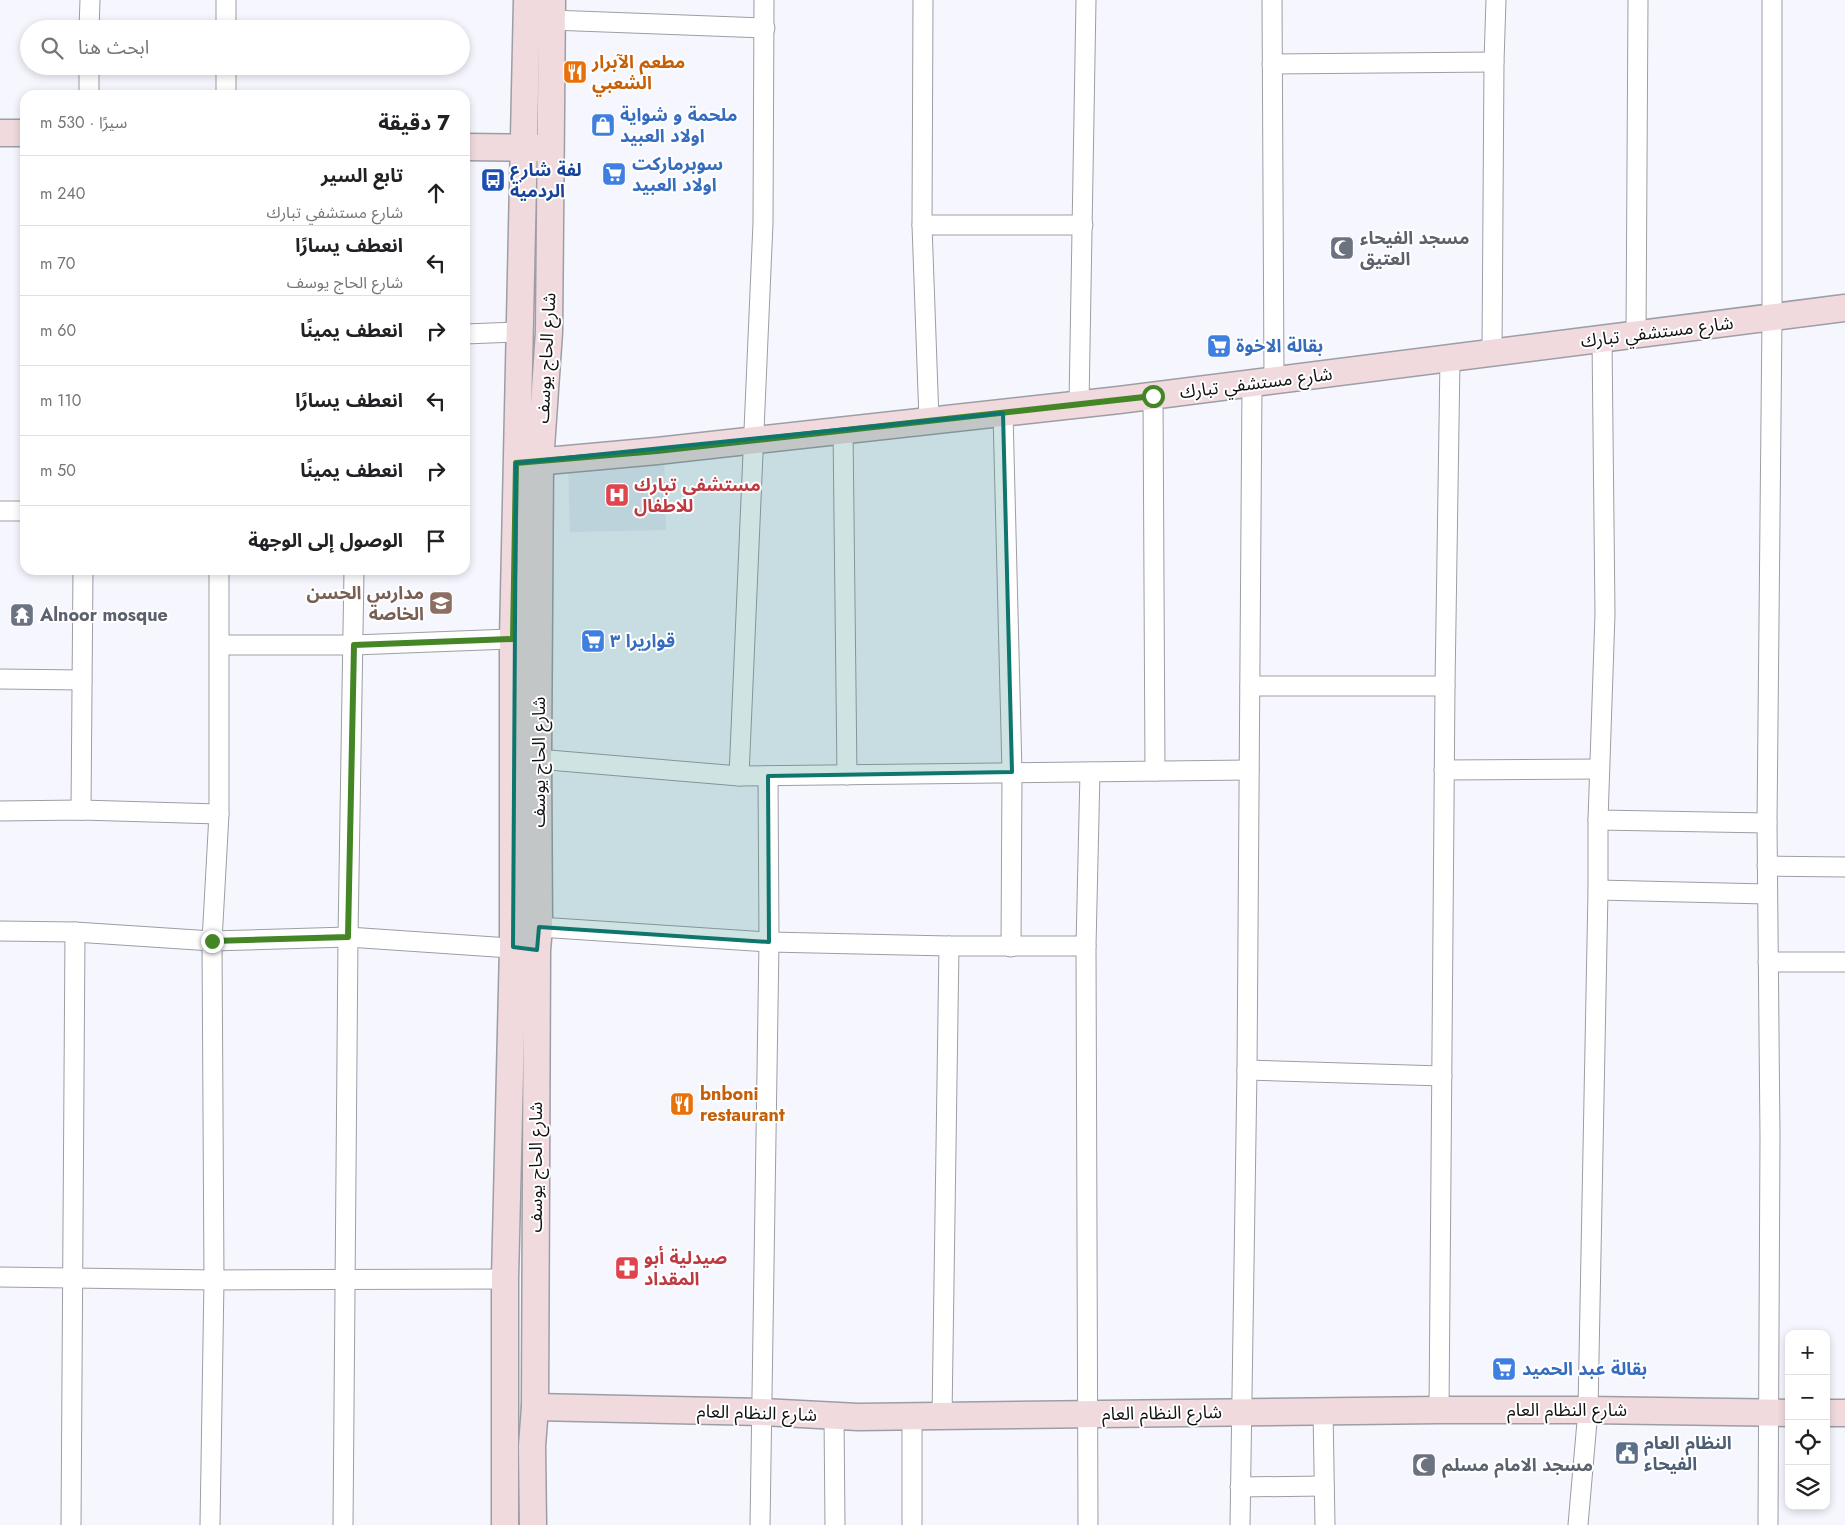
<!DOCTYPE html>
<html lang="ar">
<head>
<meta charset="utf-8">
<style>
  :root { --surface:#fff; --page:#f6f6f6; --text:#202124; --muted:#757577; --line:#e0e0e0 }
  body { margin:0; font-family:Jost,"Noto Sans Arabic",sans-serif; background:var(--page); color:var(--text); direction:rtl }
  .controls { position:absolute; right:15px; bottom:15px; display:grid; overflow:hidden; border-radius:10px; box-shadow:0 2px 8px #0003 }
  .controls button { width:45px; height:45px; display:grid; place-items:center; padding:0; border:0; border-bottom:1px solid var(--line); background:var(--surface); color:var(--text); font:25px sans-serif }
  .stop { position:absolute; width:15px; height:15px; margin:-11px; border:4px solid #448526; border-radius:50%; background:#fff }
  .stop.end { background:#448526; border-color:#fff; box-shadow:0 1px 5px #0008 }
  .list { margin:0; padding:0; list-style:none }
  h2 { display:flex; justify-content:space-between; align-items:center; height:65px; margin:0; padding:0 20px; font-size:21px }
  h2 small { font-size:16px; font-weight:400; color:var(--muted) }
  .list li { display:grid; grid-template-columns:32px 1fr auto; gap:15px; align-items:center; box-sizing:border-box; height:70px; padding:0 20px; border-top:1px solid var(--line) }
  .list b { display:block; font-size:19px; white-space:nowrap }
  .list p { margin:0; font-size:16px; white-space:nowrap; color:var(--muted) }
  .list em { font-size:16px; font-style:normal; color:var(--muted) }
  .icon { flex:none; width:28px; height:28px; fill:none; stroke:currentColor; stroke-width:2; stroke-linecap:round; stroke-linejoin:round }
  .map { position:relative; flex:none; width:1845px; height:1525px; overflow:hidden; direction:ltr }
  .search { position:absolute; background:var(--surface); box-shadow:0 2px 8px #0003; left:20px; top:20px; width:450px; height:55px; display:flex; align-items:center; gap:12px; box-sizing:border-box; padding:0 18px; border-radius:28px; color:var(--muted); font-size:19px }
  .panel { position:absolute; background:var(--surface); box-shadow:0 2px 8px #0003; left:20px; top:90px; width:450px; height:485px; border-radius:15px; direction:rtl }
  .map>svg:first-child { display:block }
  .built { fill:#e8eaf8 }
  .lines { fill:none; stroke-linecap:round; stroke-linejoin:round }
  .street-casing { stroke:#9d9ea4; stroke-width:21 }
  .secondary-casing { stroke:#9d9ea4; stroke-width:29 }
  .street { stroke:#fff; stroke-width:19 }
  .secondary { stroke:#f1dade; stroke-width:26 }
  .route { stroke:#448526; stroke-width:6 }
  .marked { fill:#0f766e; fill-opacity:0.2; stroke:#0f766e; stroke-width:4; stroke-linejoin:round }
  .labels { text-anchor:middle; stroke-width:4; stroke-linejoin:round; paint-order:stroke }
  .food-label { font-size:18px; font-weight:bold; fill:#c56008; stroke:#fff; text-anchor:start }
  .shop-label { font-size:18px; font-weight:bold; fill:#366cbe; stroke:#fff; text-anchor:start }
  .transit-label { font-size:18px; font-weight:bold; fill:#164399; stroke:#fff; text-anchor:start }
  .worship-label { font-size:18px; font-weight:bold; fill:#5b616d; stroke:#fff; text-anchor:start }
  .street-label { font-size:18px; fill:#111113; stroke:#fff }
  .health-label { font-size:18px; font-weight:bold; fill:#be3a42; stroke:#fff; text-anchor:start }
  .education-label { font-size:18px; font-weight:bold; fill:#785e54; stroke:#fff; text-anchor:end }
  .service-label { font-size:18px; font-weight:bold; fill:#4e5e75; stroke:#fff; text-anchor:start }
</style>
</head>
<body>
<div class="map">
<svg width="1845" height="1525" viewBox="0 0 1845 1525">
  <rect width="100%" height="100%" fill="#f6f7fe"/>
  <path class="built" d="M 664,458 L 666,530 L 570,532 L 568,460 Z"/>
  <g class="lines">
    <defs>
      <g id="street">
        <path d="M 226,0 L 226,29"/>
        <path d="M 923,0 L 922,225 L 929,420"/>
        <path d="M 1272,0 L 1274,380"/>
        <path d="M 551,20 L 765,28"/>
        <path d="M 89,29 L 90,0"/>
        <path d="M 1272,64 L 1494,62"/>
        <path d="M 226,66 L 226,95"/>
        <path d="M 89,95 L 89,66"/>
        <path d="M 922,225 L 1083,225"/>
        <path d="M 465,334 L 520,332"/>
        <path d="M 1636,335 L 1638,0"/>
        <path d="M 1492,352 L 1494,62 L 1496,0"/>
        <path d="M 1153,396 L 1155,771"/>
        <path d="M 1079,404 L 1086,0"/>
        <path d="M 1003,413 L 1012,772 L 1011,947"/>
        <path d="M 843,430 L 847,775"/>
        <path d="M 0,511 L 25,511"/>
        <path d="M 220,645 L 354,645 L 513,639"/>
        <path d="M 0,679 L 82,680"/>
        <path d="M 1250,686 L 1445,686"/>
        <path d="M 525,758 L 739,776 L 1249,770"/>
        <path d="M 1444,770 L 1599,769"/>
        <path d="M 739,776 L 763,223 L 764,0"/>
        <path d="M 81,810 L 83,570"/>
        <path d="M 0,811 L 81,810 L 219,814"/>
        <path d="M 1598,820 L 1767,823"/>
        <path d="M 1767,866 L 1845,867"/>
        <path d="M 1598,890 L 1767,894"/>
        <path d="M 539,927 L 769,942 L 949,946 L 1086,946"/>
        <path d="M 0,931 L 75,932 L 212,941 L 348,937 L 526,949"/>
        <path d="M 1768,962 L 1845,962"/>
        <path d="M 1247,1070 L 1442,1076"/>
        <path d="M 0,1277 L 214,1280 L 505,1279"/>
        <path d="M 1439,1410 L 1445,686 L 1450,359"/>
        <path d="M 1323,1411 L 1325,1525"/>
        <path d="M 834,1416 L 835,1525"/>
        <path d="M 912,1417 L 912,1525"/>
        <path d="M 942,1417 L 949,946"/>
        <path d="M 1240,1487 L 1324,1486"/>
        <path d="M 71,1525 L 75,932"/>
        <path d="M 210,1525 L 214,1280 L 212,941 L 219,814 L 219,570"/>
        <path d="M 343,1525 L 348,937 L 354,570"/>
        <path d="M 760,1525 L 769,942 L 768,776"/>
        <path d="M 1088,1525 L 1086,946 L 1090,772"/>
        <path d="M 1240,1525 L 1247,1070 L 1252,384"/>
        <path d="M 1578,1525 L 1588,1410 L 1598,890 L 1598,820 L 1605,614 L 1602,339"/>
        <path d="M 1768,1525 L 1770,1136 L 1767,823 L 1772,317 L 1772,0"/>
      </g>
      <g id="secondary">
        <path d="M 0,133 L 25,133"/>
        <path d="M 465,147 L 542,148"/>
        <path d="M 524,463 L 657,451 L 1119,400 L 1845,308"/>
        <path d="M 535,1407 L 762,1412 L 858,1417 L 1439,1410 L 1588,1410 L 1789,1413"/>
        <path d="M 1826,1413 L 1845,1413"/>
        <path d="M 505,1525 L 505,1279 L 513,947 L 513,639 L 527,0"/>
        <path d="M 533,1525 L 532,1446 L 535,1407 L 537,950 L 539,927 L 538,758 L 540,462 L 549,332 L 552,0"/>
      </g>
    </defs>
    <use href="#street" class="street-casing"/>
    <use href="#secondary" class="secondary-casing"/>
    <use href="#street" class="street"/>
    <use href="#secondary" class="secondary"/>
  </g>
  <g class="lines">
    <path class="route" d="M 212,941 L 348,937 L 354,645 L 513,639 L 516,463 L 657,451 L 1153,396"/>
  </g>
  <path class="marked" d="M 1003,413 L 1012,772 L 768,776 L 769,942 L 539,927 L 537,950 L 513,947 L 516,463 Z"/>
  <defs>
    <symbol id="restaurant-square" viewBox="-11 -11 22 22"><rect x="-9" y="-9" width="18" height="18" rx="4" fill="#e8710a" stroke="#fff"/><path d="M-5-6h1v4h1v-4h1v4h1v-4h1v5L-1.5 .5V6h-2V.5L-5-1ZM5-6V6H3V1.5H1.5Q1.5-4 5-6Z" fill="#fff"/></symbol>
    <symbol id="shop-square" viewBox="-11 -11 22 22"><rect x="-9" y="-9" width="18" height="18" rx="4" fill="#3f7fe0" stroke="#fff"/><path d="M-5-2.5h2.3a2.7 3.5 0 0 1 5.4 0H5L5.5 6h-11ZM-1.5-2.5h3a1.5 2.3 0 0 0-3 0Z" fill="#fff"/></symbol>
    <symbol id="supermarket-square" viewBox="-11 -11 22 22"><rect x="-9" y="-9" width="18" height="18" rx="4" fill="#3f7fe0" stroke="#fff"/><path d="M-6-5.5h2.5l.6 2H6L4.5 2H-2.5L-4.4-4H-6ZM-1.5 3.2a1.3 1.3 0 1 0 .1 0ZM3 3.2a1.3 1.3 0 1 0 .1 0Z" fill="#fff"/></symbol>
    <symbol id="bus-square" viewBox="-11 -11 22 22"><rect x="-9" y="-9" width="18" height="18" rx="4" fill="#1a4fb4" stroke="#fff"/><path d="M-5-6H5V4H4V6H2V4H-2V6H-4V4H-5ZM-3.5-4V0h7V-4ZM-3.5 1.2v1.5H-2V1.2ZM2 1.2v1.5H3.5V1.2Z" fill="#fff"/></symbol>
    <symbol id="mosque-square" viewBox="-11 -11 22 22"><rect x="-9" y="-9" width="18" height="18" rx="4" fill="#6b7280" stroke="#fff"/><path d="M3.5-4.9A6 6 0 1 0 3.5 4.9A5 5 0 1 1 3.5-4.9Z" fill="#fff"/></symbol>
    <symbol id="hospital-square" viewBox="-11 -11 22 22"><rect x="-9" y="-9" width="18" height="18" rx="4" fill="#e0444e" stroke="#fff"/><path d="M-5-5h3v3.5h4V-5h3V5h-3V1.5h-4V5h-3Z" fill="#fff"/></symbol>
    <symbol id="school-square" viewBox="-11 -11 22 22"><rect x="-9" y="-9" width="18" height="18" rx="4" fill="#8d6e63" stroke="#fff"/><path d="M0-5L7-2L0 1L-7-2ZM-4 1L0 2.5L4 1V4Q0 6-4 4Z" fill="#fff"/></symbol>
    <symbol id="temple-square" viewBox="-11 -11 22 22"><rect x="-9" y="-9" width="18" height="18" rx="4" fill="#6b7280" stroke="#fff"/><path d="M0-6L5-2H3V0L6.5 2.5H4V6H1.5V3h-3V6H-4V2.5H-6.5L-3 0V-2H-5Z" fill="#fff"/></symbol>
    <symbol id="pharmacy-square" viewBox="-11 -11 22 22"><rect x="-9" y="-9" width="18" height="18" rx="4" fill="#e0444e" stroke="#fff"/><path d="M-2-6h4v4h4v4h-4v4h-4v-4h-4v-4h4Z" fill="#fff"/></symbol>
    <symbol id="civic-square" viewBox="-11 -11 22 22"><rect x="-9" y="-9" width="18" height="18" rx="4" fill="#5c6f8a" stroke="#fff"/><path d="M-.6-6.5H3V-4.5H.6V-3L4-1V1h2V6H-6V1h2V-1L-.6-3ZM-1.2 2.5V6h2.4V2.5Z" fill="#fff"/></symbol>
  </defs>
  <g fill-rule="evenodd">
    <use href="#restaurant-square" x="561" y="58" width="28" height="28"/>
    <use href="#shop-square" x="589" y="111" width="28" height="28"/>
    <use href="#supermarket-square" x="600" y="160" width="28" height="28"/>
    <use href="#bus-square" x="479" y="166" width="28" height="28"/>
    <use href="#mosque-square" x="1328" y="234" width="28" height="28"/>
    <use href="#supermarket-square" x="1205" y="332" width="28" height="28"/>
    <use href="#hospital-square" x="603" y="481" width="28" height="28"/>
    <use href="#school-square" x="427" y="589" width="28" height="28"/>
    <use href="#temple-square" x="8" y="601" width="28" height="28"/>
    <use href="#supermarket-square" x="579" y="627" width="28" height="28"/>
    <use href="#restaurant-square" x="668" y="1090" width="28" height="28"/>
    <use href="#pharmacy-square" x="613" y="1254" width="28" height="28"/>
    <use href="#supermarket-square" x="1490" y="1355" width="28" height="28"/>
    <use href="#civic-square" x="1613" y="1439" width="28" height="28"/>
    <use href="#mosque-square" x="1410" y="1451" width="28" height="28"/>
  </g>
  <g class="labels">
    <g class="food-label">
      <text x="592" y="68">مطعم الآبرار<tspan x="592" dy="21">الشعبي</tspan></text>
      <text x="700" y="1100">bnboni<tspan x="700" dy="21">restaurant</tspan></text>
    </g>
    <g class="shop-label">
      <text x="620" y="121">ملحمة و شواية<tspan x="620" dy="21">اولاد العبيد</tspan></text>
      <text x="632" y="170">سوبرماركت<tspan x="632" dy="21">اولاد العبيد</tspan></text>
      <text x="1236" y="352">بقالة الاخوة</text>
      <text x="610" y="647">قواريرا ٣</text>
      <text x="1522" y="1375">بقالة عبد الحميد</text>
    </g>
    <g class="transit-label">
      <text x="510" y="176">لفة شارع<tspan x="510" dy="21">الردمية</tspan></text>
    </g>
    <g class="worship-label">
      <text x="1360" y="244">مسجد الفيحاء<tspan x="1360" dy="21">العتيق</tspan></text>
      <text x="40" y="621">Alnoor mosque</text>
      <text x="1442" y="1471">مسجد الامام مسلم</text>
    </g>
    <g class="street-label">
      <text transform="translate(1657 332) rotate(-7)" y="6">شارع مستشفي تبارك</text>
      <text transform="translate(546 358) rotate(-87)" y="6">شارع الحاج يوسف</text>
      <text transform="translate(1256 383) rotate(-7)" y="6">شارع مستشفي تبارك</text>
      <text transform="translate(539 762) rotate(-90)" y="6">شارع الحاج يوسف</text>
      <text transform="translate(536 1167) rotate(-90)" y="6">شارع الحاج يوسف</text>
      <text x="1567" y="1416">شارع النظام العام</text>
      <text transform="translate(757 1413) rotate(2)" y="6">شارع النظام العام</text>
      <text transform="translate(1162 1413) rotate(-1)" y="6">شارع النظام العام</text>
    </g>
    <g class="health-label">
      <text x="634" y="491">مستشفى تبارك<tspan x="634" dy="21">للاطفال</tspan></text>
      <text x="644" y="1264">صيدلية أبو<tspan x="644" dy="21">المقداد</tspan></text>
    </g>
    <g class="education-label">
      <text x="424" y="599">مدارس الحسن<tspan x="424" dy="21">الخاصة</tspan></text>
    </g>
    <g class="service-label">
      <text x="1644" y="1449">النظام العام<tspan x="1644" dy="21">الفيحاء</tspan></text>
    </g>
  </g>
</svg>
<div class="controls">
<button>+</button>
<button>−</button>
<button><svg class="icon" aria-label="locate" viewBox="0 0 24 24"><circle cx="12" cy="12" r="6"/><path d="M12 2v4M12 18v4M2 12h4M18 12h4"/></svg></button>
<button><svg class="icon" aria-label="layers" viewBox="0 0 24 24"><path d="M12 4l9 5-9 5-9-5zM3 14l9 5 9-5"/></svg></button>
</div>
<div class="stop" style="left:1153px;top:396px"></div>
<div class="stop end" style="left:212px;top:941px"></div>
<div class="search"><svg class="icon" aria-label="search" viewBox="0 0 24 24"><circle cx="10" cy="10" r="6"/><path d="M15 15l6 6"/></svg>ابحث هنا</div>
<section class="panel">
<h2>7 دقيقة<small>سيرًا · 530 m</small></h2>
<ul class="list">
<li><svg class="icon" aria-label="ahead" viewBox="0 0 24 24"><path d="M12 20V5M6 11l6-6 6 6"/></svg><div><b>تابع السير</b><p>شارع مستشفي تبارك</p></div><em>240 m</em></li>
<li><svg class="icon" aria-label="left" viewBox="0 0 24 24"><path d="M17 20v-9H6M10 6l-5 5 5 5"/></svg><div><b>انعطف يسارًا</b><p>شارع الحاج يوسف</p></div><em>70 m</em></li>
<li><svg class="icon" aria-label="right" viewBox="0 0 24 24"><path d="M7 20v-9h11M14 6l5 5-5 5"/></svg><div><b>انعطف يمينًا</b></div><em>60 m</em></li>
<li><svg class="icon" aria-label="left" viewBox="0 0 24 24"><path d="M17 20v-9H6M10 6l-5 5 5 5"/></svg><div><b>انعطف يسارًا</b></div><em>110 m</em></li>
<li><svg class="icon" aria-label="right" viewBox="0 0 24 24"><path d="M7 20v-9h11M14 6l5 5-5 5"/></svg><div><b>انعطف يمينًا</b></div><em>50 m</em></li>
<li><svg class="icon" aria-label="arrive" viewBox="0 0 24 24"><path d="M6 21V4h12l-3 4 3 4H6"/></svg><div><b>الوصول إلى الوجهة</b></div></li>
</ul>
</section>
</div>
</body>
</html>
